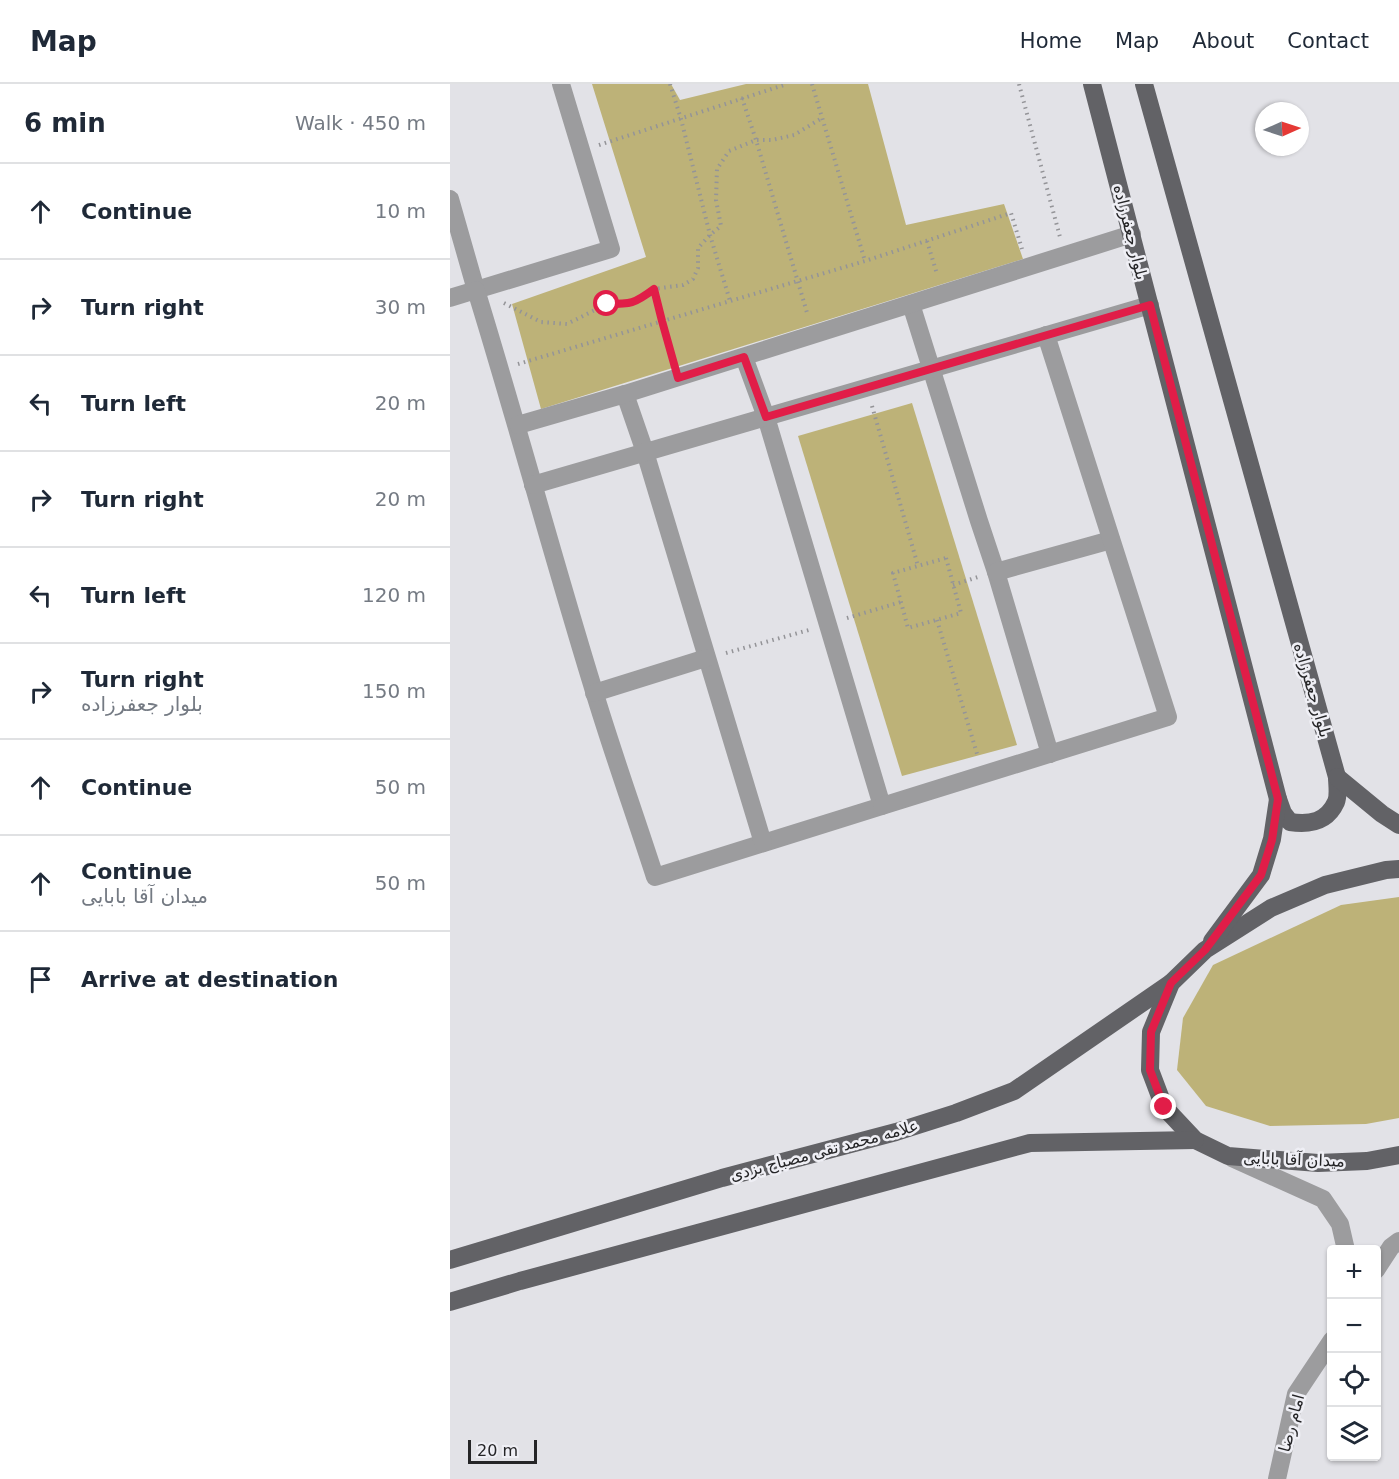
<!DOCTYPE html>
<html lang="en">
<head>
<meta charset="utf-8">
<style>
  :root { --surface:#fff; --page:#f6f6f7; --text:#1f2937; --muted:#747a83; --line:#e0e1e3 }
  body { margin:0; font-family:"DejaVu Sans","Noto Sans Arabic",sans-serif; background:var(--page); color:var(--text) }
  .controls { position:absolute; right:18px; bottom:18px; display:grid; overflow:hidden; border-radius:6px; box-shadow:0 2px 4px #0004 }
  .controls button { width:54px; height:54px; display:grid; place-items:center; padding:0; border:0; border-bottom:2px solid var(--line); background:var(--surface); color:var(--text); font:30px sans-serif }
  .compass { position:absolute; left:805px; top:18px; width:54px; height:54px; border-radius:50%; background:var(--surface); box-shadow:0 2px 4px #0004; rotate:87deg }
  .scale { position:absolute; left:18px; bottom:15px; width:69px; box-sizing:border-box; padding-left:6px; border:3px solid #252527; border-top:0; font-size:16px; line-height:21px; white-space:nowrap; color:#252527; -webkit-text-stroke:4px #efeff5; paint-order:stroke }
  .stop { position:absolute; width:18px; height:18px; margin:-14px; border:4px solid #e11d48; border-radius:50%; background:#fff }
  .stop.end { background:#e11d48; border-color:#fff; box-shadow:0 2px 6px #0008 }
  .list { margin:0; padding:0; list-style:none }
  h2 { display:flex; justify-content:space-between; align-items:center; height:78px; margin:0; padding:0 24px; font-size:26px }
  h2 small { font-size:20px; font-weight:400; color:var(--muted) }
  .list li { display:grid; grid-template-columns:39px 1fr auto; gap:18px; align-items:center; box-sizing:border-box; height:96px; padding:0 24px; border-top:2px solid var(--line) }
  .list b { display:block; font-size:22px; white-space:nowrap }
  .list p { margin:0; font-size:20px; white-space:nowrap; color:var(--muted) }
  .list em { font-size:20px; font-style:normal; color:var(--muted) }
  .icon { flex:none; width:33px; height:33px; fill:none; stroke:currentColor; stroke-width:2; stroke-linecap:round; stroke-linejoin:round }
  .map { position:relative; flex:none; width:949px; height:1395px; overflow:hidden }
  header { display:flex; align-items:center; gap:36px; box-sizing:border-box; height:84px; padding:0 30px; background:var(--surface); border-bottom:2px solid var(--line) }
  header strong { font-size:28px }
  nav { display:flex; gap:33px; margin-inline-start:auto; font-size:21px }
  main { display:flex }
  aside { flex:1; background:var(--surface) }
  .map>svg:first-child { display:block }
  .green { fill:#bdb278 }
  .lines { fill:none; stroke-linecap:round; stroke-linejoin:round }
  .path { stroke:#949498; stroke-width:4; stroke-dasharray:1.5 4.5; stroke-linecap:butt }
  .minor { stroke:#9c9c9e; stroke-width:18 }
  .major { stroke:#626266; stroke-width:18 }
  .route { stroke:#e11d48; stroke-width:8 }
  .labels { text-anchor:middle; stroke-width:5; stroke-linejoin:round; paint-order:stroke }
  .street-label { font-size:16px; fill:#252527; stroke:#efeff5 }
</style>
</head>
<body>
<header>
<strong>Map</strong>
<nav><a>Home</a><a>Map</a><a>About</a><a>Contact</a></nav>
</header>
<main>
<aside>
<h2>6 min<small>Walk · 450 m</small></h2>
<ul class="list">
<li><svg class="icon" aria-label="ahead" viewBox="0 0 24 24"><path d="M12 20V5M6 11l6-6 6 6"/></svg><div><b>Continue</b></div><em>10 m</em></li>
<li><svg class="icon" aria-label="right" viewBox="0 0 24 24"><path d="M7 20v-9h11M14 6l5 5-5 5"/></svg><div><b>Turn right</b></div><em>30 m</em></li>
<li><svg class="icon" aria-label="left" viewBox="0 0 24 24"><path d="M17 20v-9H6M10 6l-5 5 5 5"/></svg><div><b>Turn left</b></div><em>20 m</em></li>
<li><svg class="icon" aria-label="right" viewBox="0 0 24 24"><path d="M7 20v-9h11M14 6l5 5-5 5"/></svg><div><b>Turn right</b></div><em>20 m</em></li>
<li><svg class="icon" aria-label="left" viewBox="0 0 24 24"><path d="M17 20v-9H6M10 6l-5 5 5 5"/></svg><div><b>Turn left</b></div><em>120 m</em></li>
<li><svg class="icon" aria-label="right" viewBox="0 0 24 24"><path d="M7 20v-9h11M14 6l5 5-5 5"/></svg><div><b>Turn right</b><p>بلوار جعفرزاده</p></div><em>150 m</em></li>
<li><svg class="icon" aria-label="ahead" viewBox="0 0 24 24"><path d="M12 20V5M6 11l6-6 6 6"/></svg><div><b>Continue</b></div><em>50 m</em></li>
<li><svg class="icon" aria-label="ahead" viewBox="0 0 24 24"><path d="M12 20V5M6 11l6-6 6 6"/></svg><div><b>Continue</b><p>میدان آقا بابایی</p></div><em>50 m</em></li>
<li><svg class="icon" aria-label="arrive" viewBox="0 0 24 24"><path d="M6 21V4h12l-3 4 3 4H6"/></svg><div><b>Arrive at destination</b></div></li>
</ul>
</aside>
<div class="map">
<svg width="949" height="1395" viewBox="0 0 949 1395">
  <rect width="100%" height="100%" fill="#e2e2e7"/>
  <g class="green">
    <path d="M 142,0 L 221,0 L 230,16 L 296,0 L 418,0 L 456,141 L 554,120 L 573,175 L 91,325 L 62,220 L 196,173 Z"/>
    <path d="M 462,319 L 567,661 L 452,692 L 348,352 Z"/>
    <path d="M 949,813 L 949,1034 L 916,1040 L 820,1042 L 756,1022 L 727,986 L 733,934 L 763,881 L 891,821 Z"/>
  </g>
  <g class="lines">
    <g class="path">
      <path d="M 220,0 L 231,35 L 260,151 L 280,217"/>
      <path d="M 362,0 L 415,177"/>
      <path d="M 569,0 L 610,153"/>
      <path d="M 292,14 L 306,56 L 358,232"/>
      <path d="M 149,61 L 337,0"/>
      <path d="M 477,157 L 487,190"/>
      <path d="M 204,205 L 222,274"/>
      <path d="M 54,219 L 91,238 L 117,240 L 157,220 L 180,220 L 193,213 L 204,205 L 233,201 L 243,195 L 248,184 L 248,164 L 260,151 L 271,142 L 266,116 L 267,85 L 279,67 L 306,56 L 322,56 L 344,51 L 372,34"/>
      <path d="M 68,280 L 415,177 L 561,129 L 572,165"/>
      <path d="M 422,322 L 468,482"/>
      <path d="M 496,474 L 511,529 L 458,544 L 443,489 Z"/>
      <path d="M 503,501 L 528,493"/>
      <path d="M 397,534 L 451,518"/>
      <path d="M 487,536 L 528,673"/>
      <path d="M 276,569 L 359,546"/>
    </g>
    <g class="minor">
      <path d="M 0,115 L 26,206 L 161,165 L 111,0"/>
      <path d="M 0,214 L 26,206 C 67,339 103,474 144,607 C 163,670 185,731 205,793 L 432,722 L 316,333 L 294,273"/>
      <path d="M 461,220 L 529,437 L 546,488 L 600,670"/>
      <path d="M 175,310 L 195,368 L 313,759"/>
      <path d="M 68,341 L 175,310 L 682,150"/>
      <path d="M 83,401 L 700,221"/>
      <path d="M 546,488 L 661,456"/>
      <path d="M 144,609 L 256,574"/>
      <path d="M 432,722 L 718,633 L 596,251"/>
      <path d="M 782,1074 L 873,1115 L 890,1140 L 896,1166"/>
      <path d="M 926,1186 L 941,1163 L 949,1157"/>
      <path d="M 827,1395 L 846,1310 L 882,1256"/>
    </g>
    <g class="major">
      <path d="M 642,0 L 828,715 L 833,729 L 840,738 C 860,741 877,738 886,718 C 889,711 887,700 887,693 L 694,0"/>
      <path d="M 887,693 L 932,730 L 949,741"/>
      <path d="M 949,785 L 936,786 L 875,801 L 821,824 L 755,866 L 721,899 L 701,948 L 700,986 L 714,1023 L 745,1056 L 778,1072 L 868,1079 L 917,1077 L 949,1071"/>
      <path d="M 762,857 L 811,791 L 822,755 L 828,715"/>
      <path d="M 0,1176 L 272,1094 L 446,1048 L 506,1029 L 564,1007 L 721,899"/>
      <path d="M 0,1218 L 70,1197 L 580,1059 L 745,1056"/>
    </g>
  </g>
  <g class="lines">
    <path class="route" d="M 157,220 C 181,220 184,220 204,205 L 212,237 L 228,294 L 294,273 L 316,333 L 700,221 L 828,715 L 822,756 L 811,791 L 755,866 L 721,899 L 701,948 L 700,986 L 714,1023"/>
  </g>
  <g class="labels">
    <g class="street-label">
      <text transform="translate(681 148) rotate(76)" y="6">بلوار جعفرزاده</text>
      <text transform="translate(863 606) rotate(74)" y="6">بلوار جعفرزاده</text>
      <text transform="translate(374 1066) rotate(-15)" y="6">علامه محمد تقی مصباح یزدی</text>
      <text transform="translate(844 1075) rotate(2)" y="6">میدان آقا بابایی</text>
      <text transform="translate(841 1339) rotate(-75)" y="6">امام رضا</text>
    </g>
  </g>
</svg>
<div class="controls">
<button>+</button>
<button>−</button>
<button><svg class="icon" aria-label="locate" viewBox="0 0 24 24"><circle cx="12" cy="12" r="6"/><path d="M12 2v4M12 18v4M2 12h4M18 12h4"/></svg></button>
<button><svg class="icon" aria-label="layers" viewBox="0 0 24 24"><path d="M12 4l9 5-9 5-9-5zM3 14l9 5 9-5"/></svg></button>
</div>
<svg class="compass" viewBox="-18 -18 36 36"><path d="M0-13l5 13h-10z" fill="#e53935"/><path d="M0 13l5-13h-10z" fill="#747a83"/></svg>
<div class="scale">20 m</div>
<div class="stop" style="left:157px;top:220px"></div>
<div class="stop end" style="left:714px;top:1023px"></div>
</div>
</main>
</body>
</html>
